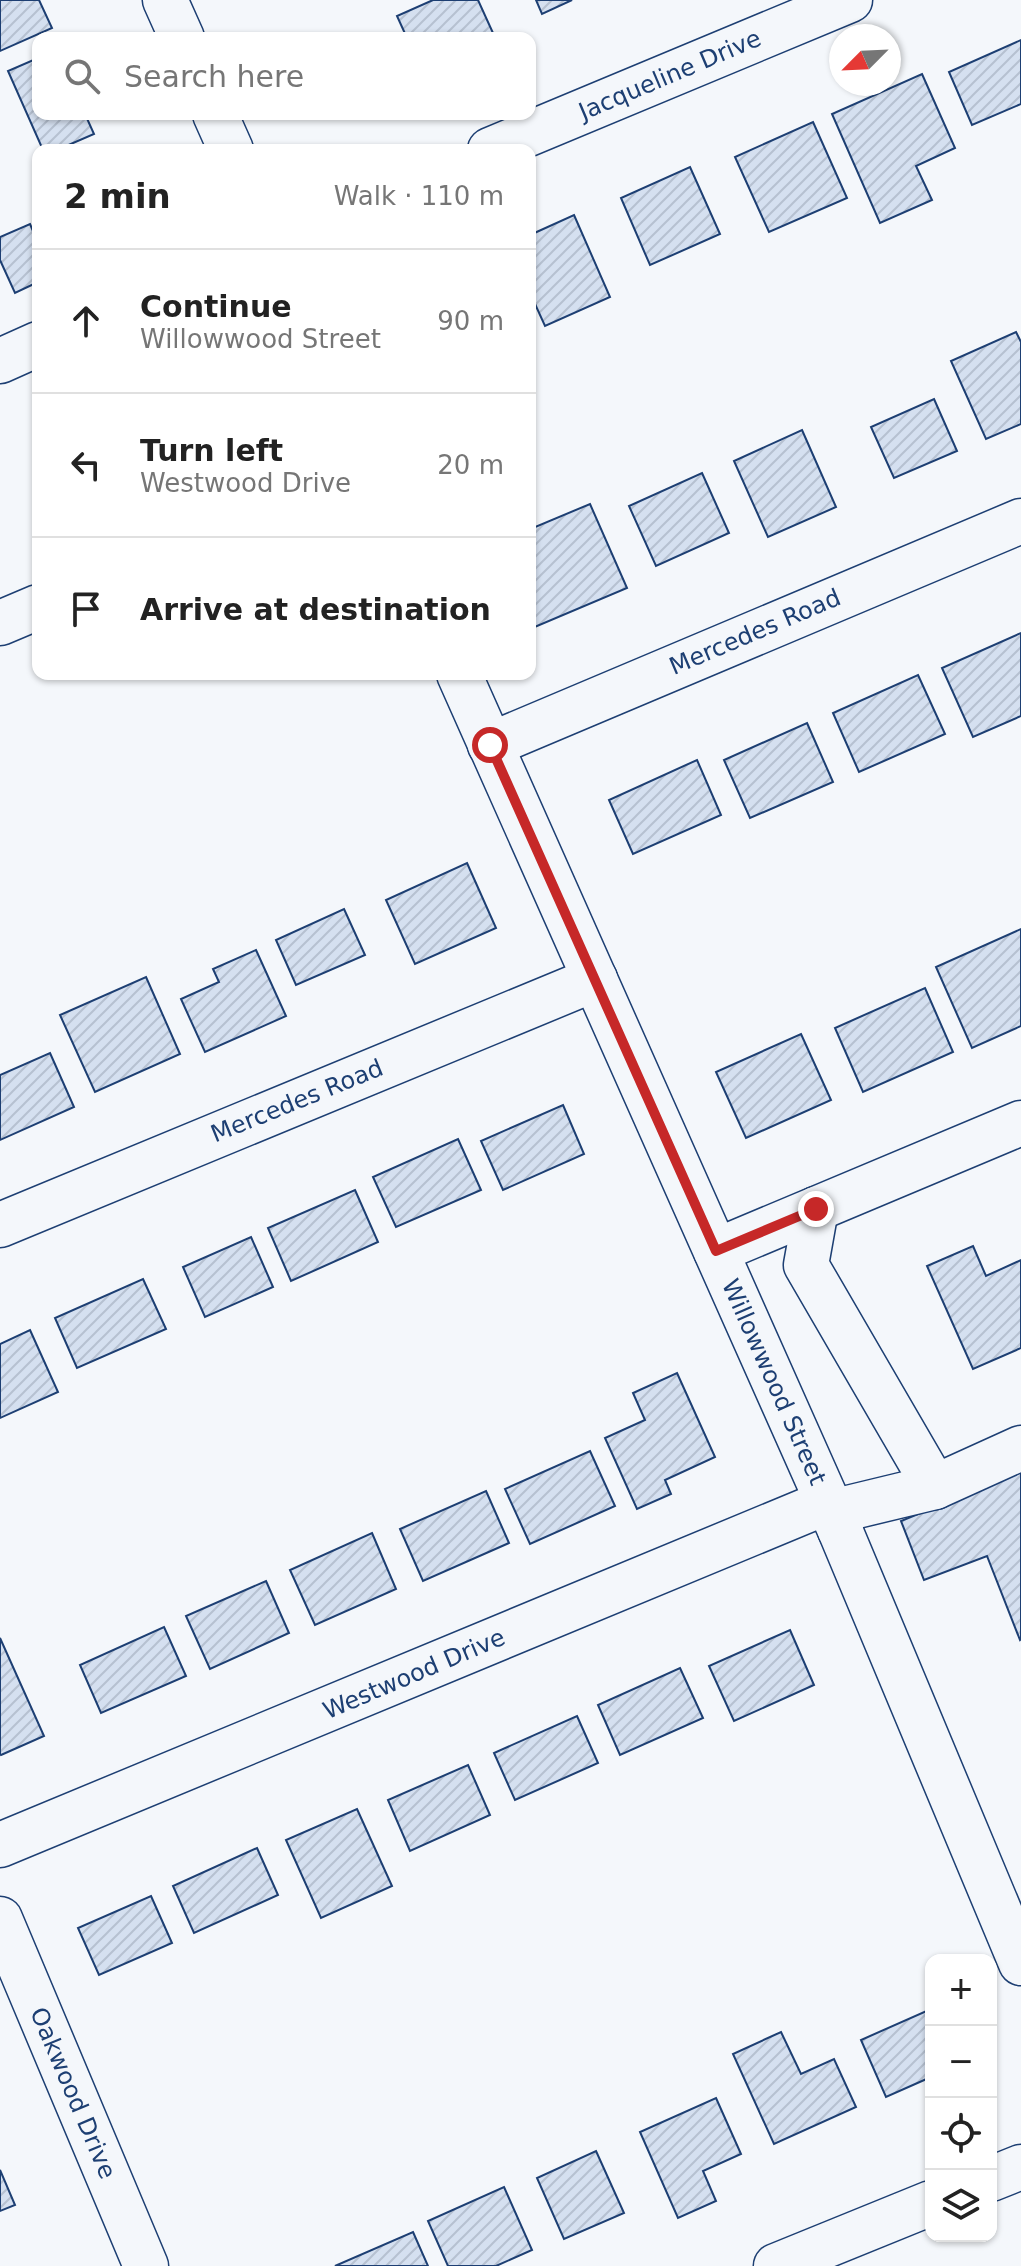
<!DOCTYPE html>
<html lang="en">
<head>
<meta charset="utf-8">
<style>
  :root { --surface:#fff; --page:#f6f6f6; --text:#222; --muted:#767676; --line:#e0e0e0 }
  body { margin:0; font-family:"DejaVu Sans",sans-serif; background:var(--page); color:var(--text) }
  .controls { position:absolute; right:24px; bottom:24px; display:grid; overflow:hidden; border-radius:16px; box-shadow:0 2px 6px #0004 }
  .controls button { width:72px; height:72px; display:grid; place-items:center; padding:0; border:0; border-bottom:2px solid var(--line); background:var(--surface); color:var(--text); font:40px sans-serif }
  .compass { position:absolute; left:829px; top:24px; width:72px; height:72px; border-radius:50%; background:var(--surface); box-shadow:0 2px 6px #0004; rotate:246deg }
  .stop { position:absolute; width:24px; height:24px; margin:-18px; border:6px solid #c62828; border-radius:50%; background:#fff }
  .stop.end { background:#c62828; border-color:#fff; box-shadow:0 2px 8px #0008 }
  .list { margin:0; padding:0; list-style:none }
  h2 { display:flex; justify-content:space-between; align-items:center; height:104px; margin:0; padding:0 32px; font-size:34px }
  h2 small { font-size:26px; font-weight:400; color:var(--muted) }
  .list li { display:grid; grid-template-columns:52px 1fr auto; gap:24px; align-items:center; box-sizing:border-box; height:144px; padding:0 32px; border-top:2px solid var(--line) }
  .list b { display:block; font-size:30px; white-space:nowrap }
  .list p { margin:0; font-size:26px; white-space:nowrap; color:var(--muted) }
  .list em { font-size:26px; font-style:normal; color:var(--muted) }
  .icon { flex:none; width:44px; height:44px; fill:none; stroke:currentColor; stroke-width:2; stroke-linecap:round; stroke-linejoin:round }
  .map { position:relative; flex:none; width:1021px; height:2266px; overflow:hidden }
  .search { position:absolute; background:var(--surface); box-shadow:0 2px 6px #0004; left:32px; top:32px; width:504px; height:88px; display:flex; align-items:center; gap:20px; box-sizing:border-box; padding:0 28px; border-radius:16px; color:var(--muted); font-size:30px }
  .panel { position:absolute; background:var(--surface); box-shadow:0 2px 6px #0004; left:32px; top:144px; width:504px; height:536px; border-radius:16px }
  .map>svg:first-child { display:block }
  .building { fill:url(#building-hatch); stroke:#1d3f73; stroke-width:2 }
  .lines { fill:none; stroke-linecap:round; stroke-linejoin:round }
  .minor-casing { stroke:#1d3f73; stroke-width:47 }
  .minor { stroke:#f4f7fb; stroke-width:44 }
  .route { stroke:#c62828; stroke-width:10 }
  .labels { text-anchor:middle; stroke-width:6; stroke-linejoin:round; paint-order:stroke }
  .street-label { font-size:24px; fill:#1d3f73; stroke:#f4f7fb }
</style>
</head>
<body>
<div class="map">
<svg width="1021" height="2266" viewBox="0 0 1021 2266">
  <defs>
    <pattern id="building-hatch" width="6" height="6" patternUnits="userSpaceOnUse" patternTransform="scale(2)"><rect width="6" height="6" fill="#d5e0f0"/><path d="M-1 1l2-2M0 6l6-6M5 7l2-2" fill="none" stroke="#b6c1d1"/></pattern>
  </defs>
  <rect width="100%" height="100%" fill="#f4f7fb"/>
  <g class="building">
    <path d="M 0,0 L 39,0 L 52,28 L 0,51 Z"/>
    <path d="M 433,0 L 478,0 L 493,33 L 482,38 L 407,38 L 397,16 Z"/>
    <path d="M 536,0 L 572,0 L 542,14 Z"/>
    <path d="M 1021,40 L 1021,104 L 972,125 L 949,72 Z"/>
    <path d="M 38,58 L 38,114 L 85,114 L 94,134 L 57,150 L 43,150 L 8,71 Z"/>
    <path d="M 922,74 L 955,148 L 916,166 L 932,200 L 880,223 L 832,114 Z"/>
    <path d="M 813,122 L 847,198 L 769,232 L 735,157 Z"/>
    <path d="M 690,167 L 720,234 L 650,265 L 621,198 Z"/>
    <path d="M 574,215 L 610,297 L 545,326 L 530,293 L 530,235 Z"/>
    <path d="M 30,224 L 38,243 L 38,282 L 15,293 L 0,260 L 0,237 Z"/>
    <path d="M 1016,332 L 1021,342 L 1021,424 L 986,439 L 951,361 Z"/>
    <path d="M 934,399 L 957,451 L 894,478 L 871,427 Z"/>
    <path d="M 802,430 L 836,507 L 768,537 L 734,461 Z"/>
    <path d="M 702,473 L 729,533 L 656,566 L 629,506 Z"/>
    <path d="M 590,504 L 627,588 L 530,629 L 530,520 L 533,528 Z"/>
    <path d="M 1021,633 L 1021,716 L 973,737 L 942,668 Z"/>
    <path d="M 918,675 L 945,734 L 859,772 L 833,713 Z"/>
    <path d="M 807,723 L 833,782 L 750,818 L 724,760 Z"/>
    <path d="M 697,760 L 721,815 L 633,854 L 609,800 Z"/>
    <path d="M 467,863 L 496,928 L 415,964 L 386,900 Z"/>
    <path d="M 344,909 L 365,955 L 296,985 L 276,940 Z"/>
    <path d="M 1021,929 L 1021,1026 L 972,1048 L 936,967 Z"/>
    <path d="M 256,950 L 286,1016 L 205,1052 L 181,999 L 219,982 L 213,969 Z"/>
    <path d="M 146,977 L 180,1054 L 95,1092 L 60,1015 Z"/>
    <path d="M 925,988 L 953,1052 L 863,1092 L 835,1028 Z"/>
    <path d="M 801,1034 L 831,1100 L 746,1138 L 716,1072 Z"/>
    <path d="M 50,1053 L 74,1107 L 0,1140 L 0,1075 Z"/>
    <path d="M 563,1105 L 584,1154 L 503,1190 L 481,1141 Z"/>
    <path d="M 458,1139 L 481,1190 L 396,1227 L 373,1177 Z"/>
    <path d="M 355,1190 L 378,1242 L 291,1281 L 268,1228 Z"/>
    <path d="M 251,1237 L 273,1287 L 205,1317 L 183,1267 Z"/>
    <path d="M 973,1246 L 986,1276 L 1021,1260 L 1021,1348 L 973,1369 L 927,1266 Z"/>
    <path d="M 143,1279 L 166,1329 L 77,1368 L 55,1318 Z"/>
    <path d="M 30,1330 L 58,1392 L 0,1418 L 0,1344 Z"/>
    <path d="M 677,1373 L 715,1457 L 665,1480 L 671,1494 L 637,1509 L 605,1438 L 645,1420 L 633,1393 Z"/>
    <path d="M 590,1451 L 615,1506 L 530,1544 L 505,1489 Z"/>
    <path d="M 1021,1472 L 1021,1639 L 1020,1640 L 987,1556 L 924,1580 L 901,1521 Z"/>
    <path d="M 486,1491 L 509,1543 L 423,1581 L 400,1529 Z"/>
    <path d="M 372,1533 L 396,1589 L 315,1625 L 290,1570 Z"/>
    <path d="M 266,1581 L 289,1633 L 210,1669 L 186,1616 Z"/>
    <path d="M 164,1627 L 186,1676 L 101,1713 L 80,1665 Z"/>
    <path d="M 790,1630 L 814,1685 L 734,1721 L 709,1666 Z"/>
    <path d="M 0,1638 L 44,1736 L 1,1755 L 0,1754 Z"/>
    <path d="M 680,1668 L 703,1718 L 620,1755 L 598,1705 Z"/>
    <path d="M 577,1716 L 598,1763 L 515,1800 L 494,1753 Z"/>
    <path d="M 468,1765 L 490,1815 L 410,1851 L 388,1800 Z"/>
    <path d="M 357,1809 L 392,1886 L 321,1918 L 286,1840 Z"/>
    <path d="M 257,1848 L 278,1895 L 194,1933 L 173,1886 Z"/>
    <path d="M 151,1896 L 172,1943 L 99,1975 L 78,1928 Z"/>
    <path d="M 931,2009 L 931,2077 L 886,2097 L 861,2040 Z"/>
    <path d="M 781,2032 L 801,2074 L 834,2059 L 856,2107 L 774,2144 L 733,2054 Z"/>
    <path d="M 716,2098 L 741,2154 L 703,2171 L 716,2201 L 678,2218 L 640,2132 Z"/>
    <path d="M 596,2151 L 624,2213 L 564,2239 L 537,2178 Z"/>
    <path d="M 0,2170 L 15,2205 L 0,2211 Z"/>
    <path d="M 504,2187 L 532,2250 L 496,2266 L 448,2266 L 428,2221 Z"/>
    <path d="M 413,2232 L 428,2266 L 335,2266 Z"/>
  </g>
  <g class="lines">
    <defs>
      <g id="minor">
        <path d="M 165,0 L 182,38"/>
        <path d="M 215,114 L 231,150"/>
        <path d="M 490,150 L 850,0"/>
        <path d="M 0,361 L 38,344"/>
        <path d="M 0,623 L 38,607"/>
        <path d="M 459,674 L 840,1530 L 1021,1963"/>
        <path d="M 490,745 L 1021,521"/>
        <path d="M 816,1209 L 806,1265 L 935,1487"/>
        <path d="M 0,1225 L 595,979"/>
        <path d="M 716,1251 L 1021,1123"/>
        <path d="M 840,1530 L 844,1509 L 935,1487 L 1021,1448"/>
        <path d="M 0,1845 L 827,1502"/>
        <path d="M 0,1919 L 146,2266"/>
        <path d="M 991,2179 L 1021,2167"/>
        <path d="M 776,2266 L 931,2203"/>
      </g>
    </defs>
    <use href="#minor" class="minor-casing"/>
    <use href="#minor" class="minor"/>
  </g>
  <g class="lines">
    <path class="route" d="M 490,745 L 716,1251 L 816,1209"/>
  </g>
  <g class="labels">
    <g class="street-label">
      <text transform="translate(670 75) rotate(-23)" y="8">Jacqueline Drive</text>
      <text transform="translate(755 632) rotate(-23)" y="8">Mercedes Road</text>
      <text transform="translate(297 1101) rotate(-22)" y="8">Mercedes Road</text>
      <text transform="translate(774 1382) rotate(66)" y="8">Willowwood Street</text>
      <text transform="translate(414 1674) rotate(-23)" y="8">Westwood Drive</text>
      <text transform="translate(73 2093) rotate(67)" y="8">Oakwood Drive</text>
    </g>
  </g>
</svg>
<div class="controls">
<button>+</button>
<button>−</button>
<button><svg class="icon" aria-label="locate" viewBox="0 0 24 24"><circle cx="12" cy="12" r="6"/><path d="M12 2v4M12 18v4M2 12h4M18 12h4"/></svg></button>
<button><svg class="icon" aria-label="layers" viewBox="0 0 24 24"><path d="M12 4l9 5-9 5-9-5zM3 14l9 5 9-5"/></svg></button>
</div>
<svg class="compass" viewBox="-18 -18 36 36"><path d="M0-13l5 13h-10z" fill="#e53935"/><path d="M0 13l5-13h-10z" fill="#767676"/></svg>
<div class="stop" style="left:490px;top:745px"></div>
<div class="stop end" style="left:816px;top:1209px"></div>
<div class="search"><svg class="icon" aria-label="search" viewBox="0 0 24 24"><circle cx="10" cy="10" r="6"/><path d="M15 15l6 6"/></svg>Search here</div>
<section class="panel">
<h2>2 min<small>Walk · 110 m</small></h2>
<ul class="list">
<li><svg class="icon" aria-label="ahead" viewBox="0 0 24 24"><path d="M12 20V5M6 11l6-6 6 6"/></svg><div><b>Continue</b><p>Willowwood Street</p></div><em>90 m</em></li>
<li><svg class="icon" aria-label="left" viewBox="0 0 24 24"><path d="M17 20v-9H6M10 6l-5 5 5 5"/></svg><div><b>Turn left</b><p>Westwood Drive</p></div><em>20 m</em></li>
<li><svg class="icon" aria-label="arrive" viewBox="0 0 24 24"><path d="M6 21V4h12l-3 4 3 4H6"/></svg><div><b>Arrive at destination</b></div></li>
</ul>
</section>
</div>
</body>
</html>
